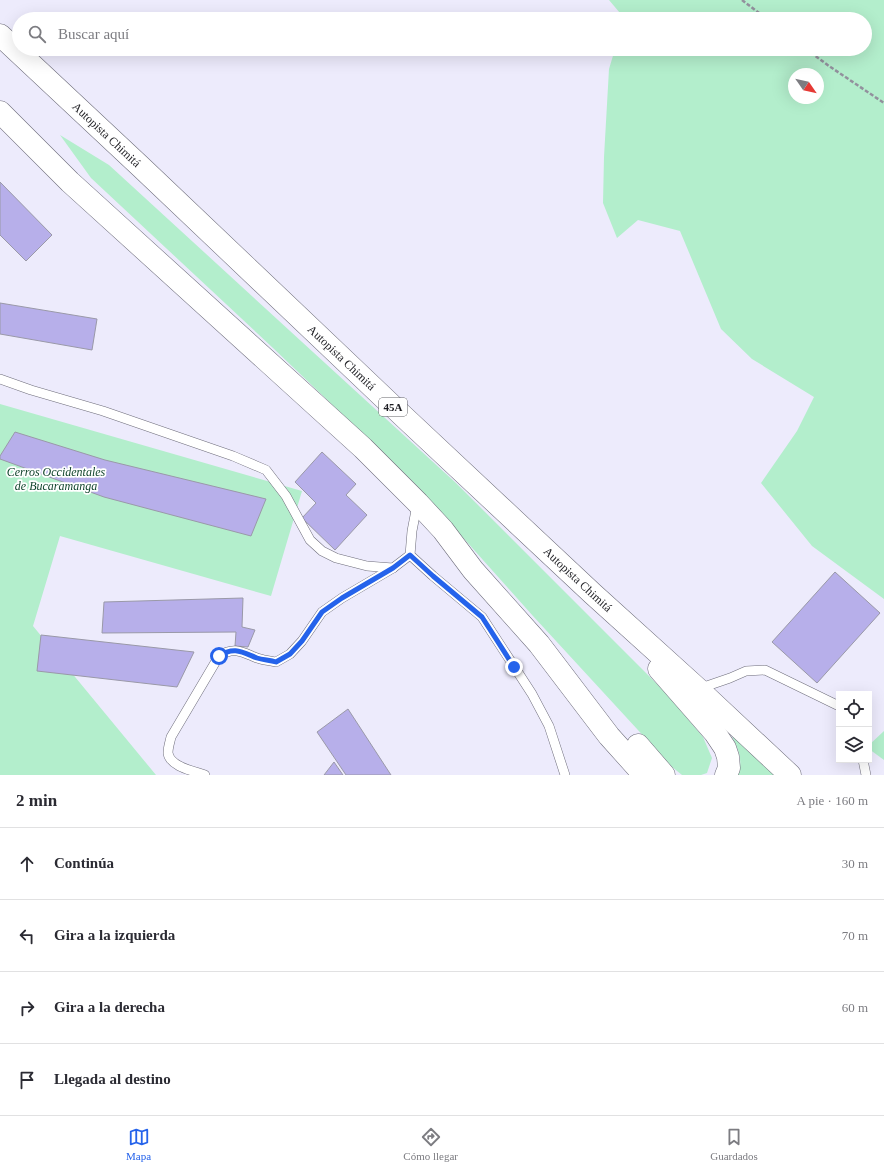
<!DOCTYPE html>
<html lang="es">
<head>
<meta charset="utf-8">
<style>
  :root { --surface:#fff; --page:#f7f7f7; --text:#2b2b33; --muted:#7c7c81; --line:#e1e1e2; --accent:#2563eb }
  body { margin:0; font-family:"Times New Roman",serif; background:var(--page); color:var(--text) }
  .controls { position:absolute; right:12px; bottom:12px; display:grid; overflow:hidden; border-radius:0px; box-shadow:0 4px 16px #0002 }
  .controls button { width:36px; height:36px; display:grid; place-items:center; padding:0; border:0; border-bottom:1px solid var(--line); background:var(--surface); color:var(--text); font:20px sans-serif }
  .compass { position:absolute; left:788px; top:68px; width:36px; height:36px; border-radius:50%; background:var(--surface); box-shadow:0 4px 16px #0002; rotate:124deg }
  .stop { position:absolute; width:12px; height:12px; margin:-9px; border:3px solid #2563eb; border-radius:50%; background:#fff }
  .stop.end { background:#2563eb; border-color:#fff; box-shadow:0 1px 4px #0008 }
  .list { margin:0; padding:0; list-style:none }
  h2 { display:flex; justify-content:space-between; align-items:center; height:52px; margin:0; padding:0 16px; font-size:17px }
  h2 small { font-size:13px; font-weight:400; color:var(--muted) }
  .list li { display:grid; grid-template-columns:26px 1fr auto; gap:12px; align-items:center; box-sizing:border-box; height:72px; padding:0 16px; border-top:1px solid var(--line) }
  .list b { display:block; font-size:15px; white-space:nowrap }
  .list em { font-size:13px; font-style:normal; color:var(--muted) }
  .icon { flex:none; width:22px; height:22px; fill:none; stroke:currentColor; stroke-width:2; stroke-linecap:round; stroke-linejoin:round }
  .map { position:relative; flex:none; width:884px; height:775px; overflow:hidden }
  .search { position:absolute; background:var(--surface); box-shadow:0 4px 16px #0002; left:12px; right:12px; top:12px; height:44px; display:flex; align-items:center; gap:10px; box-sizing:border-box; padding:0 14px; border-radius:22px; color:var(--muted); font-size:15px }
  .sheet { height:340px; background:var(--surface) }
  nav { display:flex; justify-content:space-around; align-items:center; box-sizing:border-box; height:56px; border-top:1px solid var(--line); background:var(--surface); font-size:11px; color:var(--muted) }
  nav a { display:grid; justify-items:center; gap:2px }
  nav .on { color:var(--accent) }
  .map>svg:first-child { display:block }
  .green { fill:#b3eecc; fill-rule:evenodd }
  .building { fill:#b7afea; stroke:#9a99a8 }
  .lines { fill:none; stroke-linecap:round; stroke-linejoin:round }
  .service-casing { stroke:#6e6d7b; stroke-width:10 }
  .trunk-casing { stroke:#6e6d7b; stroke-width:23 }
  .path { stroke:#92919d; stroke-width:2.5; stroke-dasharray:4 2; stroke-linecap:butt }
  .service { stroke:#fff; stroke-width:9 }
  .trunk { stroke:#fff; stroke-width:22 }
  .route { stroke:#2563eb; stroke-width:5 }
  .labels { text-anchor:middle; stroke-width:3.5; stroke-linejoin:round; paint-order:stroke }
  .shield { fill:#fff; stroke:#616164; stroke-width:1 }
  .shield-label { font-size:11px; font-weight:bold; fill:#1d1d22 }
  .street-label { font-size:12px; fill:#1d1d22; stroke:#fff }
  .park-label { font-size:12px; font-style:italic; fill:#10442c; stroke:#fff }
</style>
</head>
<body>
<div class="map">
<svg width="884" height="775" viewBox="0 0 884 775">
  <rect width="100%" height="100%" fill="#edebfc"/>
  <g class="green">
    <path d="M 609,0 L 884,0 L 884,599 L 812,546 L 761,483 L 797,431 L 814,397 L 752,359 L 721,329 L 680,231 L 638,220 L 617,238 L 603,203 L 604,157 L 609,69 L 615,49 L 865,49 L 865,19 L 625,19 ZM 794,74 L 818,74 L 818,98 L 794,98 Z"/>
    <path d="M 60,135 L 109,165 L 456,483 L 667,694 L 703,737 L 712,758 L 707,773 L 701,775 L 682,775 L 672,767 L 533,616 L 416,485 L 273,348 L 91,178 Z"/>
    <path d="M 0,404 L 302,491 L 271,596 L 60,536 L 33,626 L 156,775 L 0,775 Z"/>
    <path d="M 884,731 L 884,760 L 869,749 L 869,745 Z"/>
    <path d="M 730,732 L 775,775 L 738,775 C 744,758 737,748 730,732 Z"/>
  </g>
  <g class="building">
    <path d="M 0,182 L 52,235 L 26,261 L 0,235 Z"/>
    <path d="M 0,303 L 97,319 L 92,350 L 0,334 Z"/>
    <path d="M 15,432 L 105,460 L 266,499 L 251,536 L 104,497 L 0,459 L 0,456 Z"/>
    <path d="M 322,452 L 356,484 L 346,495 L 367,515 L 335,550 L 302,518 L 316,503 L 295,482 Z"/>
    <path d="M 835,572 L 880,613 L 817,683 L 772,642 Z"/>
    <path d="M 243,598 L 242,627 L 255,630 L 248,647 L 235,646 L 236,632 L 102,633 L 104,602 Z"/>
    <path d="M 41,635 L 194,652 L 177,687 L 37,671 Z"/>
    <path d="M 348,709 L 391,775 L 346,775 L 317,732 Z"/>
    <path d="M 334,762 L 343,775 L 324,775 Z"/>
  </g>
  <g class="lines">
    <defs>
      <g id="service">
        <path d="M 0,379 L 31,390 L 103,411 L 233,456 L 266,470 L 286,496 L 310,540 L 322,551 L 336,558 L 367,566 L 393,568"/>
        <path d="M 417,505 L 412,531 L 410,555 L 433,576 L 482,617 L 532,694 L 549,726 L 565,775"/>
        <path d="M 698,689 L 730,678 L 746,671 L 765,670 L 839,706"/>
        <path d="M 863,760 L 866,775"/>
        <path d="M 205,775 C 194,771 170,767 168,753 C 168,747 170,742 171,737 L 219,656 C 234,646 242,652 257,658 C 263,660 270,661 276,662 L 290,654 L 302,641 L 322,612 L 342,598 L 393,568 L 410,555"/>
      </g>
      <g id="trunk">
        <path id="s1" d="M 0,35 L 141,167 L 403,416 L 593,594 L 698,689 L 790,775"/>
        <path d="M 0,112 L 70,182 L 320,409 L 363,448 L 418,503 L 443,530 L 473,570 L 539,644 L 609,736 L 644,775"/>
        <path d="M 659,669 L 715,733 L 725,748 L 728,757 L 729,768 L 726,775"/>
        <path d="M 638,745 L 664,775"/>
      </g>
    </defs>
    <use href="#service" class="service-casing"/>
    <use href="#trunk" class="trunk-casing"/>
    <g class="path">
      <path d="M 742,0 L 767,19"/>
      <path d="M 806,49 L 829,66 L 884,103"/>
    </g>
    <use href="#service" class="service"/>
    <use href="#trunk" class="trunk"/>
  </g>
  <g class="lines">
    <path class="route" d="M 219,656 C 234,646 242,652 257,658 C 263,660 270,660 276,662 L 290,654 L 302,641 L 322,612 L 342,598 L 393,568 L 410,555 L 433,576 L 482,617 L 514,667"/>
  </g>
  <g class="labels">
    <rect class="shield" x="379" y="398" width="28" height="18" rx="3"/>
    <g class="shield-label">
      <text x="393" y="411">45A</text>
    </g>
    <g class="street-label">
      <text dy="4" stroke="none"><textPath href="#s1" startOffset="146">Autopista Chimitá</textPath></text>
      <text dy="4" stroke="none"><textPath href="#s1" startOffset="470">Autopista Chimitá</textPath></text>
      <text dy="4" stroke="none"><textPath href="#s1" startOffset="794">Autopista Chimitá</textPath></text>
    </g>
    <g class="park-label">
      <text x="56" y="476">Cerros Occidentales<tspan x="56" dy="14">de Bucaramanga</tspan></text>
    </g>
  </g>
</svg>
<div class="controls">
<button><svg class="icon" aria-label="locate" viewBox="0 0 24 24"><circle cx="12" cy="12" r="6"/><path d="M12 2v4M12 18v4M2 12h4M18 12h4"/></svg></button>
<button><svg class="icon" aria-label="layers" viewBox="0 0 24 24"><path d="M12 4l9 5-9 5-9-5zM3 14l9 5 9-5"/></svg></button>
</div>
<svg class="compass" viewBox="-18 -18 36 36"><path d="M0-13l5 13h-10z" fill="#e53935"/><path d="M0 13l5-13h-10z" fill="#7c7c81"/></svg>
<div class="stop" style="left:219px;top:656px"></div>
<div class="stop end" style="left:514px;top:667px"></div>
<div class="search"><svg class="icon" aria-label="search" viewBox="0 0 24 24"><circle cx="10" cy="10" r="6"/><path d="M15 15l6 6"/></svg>Buscar aquí</div>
</div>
<section class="sheet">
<h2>2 min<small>A pie · 160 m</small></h2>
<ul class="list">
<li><svg class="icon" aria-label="ahead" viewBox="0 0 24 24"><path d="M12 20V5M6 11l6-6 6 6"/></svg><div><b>Continúa</b></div><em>30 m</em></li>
<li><svg class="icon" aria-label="left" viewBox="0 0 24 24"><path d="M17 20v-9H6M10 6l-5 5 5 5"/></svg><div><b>Gira a la izquierda</b></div><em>70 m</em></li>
<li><svg class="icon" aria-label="right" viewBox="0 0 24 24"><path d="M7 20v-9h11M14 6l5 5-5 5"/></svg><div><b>Gira a la derecha</b></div><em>60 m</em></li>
<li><svg class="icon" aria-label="arrive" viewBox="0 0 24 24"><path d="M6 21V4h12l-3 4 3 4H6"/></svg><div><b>Llegada al destino</b></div></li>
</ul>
</section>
<nav>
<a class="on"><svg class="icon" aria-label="map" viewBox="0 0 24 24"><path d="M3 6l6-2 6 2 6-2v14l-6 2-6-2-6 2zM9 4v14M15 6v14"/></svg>Mapa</a>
<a><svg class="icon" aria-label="directions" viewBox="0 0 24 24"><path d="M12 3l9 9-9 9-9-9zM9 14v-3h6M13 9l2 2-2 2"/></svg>Cómo llegar</a>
<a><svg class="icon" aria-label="saved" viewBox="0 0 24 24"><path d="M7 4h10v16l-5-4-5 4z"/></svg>Guardados</a>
</nav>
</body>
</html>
